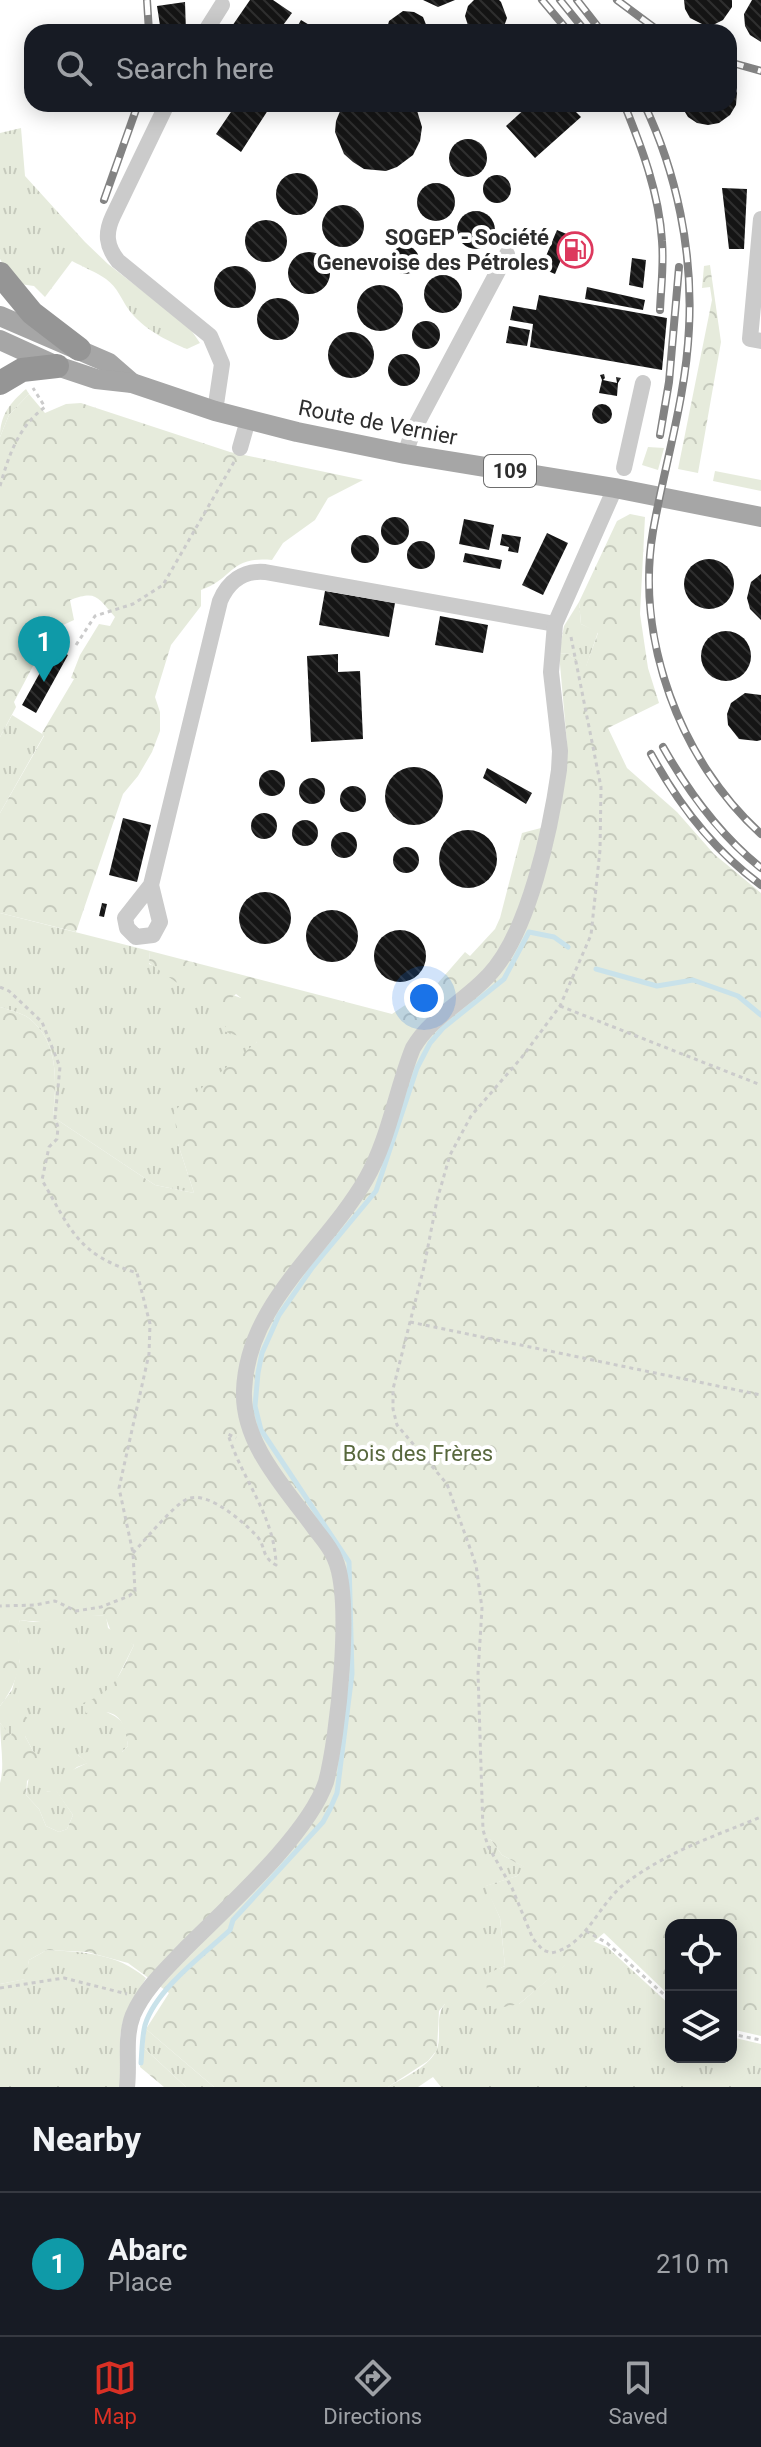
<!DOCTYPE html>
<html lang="en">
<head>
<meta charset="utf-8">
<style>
  :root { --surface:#171b24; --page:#242831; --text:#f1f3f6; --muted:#9ea1a6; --line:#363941; --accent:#d93025 }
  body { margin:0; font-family:Roboto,sans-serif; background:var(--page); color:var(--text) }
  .controls { position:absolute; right:24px; bottom:24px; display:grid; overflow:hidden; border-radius:16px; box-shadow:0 4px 20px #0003 }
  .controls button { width:72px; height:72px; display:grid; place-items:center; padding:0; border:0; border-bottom:2px solid var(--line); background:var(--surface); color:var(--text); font:40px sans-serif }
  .you { position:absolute; left:424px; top:998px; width:28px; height:28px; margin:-20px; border:6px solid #fff; border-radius:50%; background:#1a73e8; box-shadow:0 0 0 12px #1a73e833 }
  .badge { display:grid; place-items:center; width:52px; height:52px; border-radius:50%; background:var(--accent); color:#fff; font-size:26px; font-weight:700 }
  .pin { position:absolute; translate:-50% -66px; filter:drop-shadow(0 2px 4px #0008) }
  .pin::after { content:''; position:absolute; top:42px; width:28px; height:24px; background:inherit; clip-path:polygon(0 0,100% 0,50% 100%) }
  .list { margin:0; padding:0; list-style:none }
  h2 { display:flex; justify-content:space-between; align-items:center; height:104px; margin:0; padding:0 32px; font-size:34px }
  h2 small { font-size:26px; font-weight:400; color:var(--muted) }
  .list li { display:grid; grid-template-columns:52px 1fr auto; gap:24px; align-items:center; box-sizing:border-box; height:144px; padding:0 32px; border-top:2px solid var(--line) }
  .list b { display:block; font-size:30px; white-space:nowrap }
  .list p { margin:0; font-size:26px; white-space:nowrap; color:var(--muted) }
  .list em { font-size:26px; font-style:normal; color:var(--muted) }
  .icon { flex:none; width:44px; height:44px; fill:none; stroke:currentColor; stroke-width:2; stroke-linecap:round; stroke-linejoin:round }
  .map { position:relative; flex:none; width:761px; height:2087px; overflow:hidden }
  .search { position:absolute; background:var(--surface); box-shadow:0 4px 20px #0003; left:24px; right:24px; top:24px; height:88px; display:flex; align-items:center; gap:20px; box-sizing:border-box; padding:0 28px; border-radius:24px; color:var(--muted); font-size:30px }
  .sheet { height:248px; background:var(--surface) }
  nav { display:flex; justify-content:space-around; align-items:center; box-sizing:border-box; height:112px; border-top:2px solid var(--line); background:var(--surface); font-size:22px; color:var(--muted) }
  nav a { display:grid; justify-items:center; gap:4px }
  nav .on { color:var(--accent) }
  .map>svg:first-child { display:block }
  .grass { fill:url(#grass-tufts) }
  .forest { fill:url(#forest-crowns) }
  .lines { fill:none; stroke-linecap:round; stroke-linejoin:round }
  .stream { stroke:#c9e2ea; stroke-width:5 }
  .building { fill:url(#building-back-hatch) }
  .path { stroke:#cbcbcb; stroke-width:3; stroke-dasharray:4 4; stroke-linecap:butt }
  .minor { stroke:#cbcbcb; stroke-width:16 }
  .major { stroke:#a6a6a6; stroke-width:20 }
  .highway { stroke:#959595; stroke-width:24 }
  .rail-casing { stroke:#838383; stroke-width:8 }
  .rail { stroke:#fff; stroke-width:5; stroke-dasharray:15; stroke-linecap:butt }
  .labels { text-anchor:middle; stroke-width:8; stroke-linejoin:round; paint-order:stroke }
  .shield { fill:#fff; stroke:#6d6d6d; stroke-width:2 }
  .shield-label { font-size:20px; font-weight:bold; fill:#2e2e2e }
  .poi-label { font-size:22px; font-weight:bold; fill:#2e2e2e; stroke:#fff; text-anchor:end }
  .street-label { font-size:22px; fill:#2e2e2e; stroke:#fff }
  .park-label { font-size:22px; fill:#58683d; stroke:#fff }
</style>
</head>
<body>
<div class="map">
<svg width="761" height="2087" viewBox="0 0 761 2087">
  <defs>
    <pattern id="grass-tufts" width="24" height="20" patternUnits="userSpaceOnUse" patternTransform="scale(2)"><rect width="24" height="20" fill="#e6ebdc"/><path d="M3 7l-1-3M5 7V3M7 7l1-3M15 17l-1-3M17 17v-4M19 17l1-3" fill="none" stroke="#c6cabd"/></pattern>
    <pattern id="forest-crowns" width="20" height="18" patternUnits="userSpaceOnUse" patternTransform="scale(2)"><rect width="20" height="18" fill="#e6ebdc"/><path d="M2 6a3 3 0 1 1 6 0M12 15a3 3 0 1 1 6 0" fill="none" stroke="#c6cabd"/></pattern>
    <pattern id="building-back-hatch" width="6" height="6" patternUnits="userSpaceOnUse" patternTransform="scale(2)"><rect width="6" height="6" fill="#151515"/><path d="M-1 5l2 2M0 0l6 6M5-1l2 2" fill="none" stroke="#2f2f2f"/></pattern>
  </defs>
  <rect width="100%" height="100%" fill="#fff"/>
  <g class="grass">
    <path d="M 21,128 L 25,176 L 85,242 L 108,264 L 189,327 L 200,343 L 187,349 C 167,341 142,328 129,310 C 121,299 118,288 106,279 C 96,272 83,267 72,261 L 45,297 L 34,286 L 20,284 L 16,287 L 0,259 L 0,133 Z"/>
    <path d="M 26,389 L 29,394 L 9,415 L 0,437 C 0,415 10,403 26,389 Z"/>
    <path d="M 715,471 L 761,480 L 761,491 L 713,481 Z"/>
    <path d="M 579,602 L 581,624 L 598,632 L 586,667 L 568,654 L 559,653 L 564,626 Z"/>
    <path d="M 12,715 L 44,735 L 0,813 L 0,737 Z"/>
    <path d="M 0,913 L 150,951 L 149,964 L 241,998 L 257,1042 L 178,1144 L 194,1193 L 155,1185 L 53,1117 C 56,1083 60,1044 30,1019 C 23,1013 9,1010 0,1007 Z"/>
    <path d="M 86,1615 L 106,1616 L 108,1628 L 134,1645 L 114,1685 L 100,1697 L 102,1710 C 125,1720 125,1723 128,1746 L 122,1752 L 78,1755 L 88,1763 L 77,1767 L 46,1792 L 56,1790 L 73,1815 L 67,1829 L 59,1832 L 46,1826 L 39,1809 L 26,1795 L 33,1751 L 25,1736 L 11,1737 L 0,1723 L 0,1706 L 12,1690 L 20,1660 L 17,1628 L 20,1620 L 33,1622 Z"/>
    <path d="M 476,1834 L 491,1840 L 502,1855 L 525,1867 L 517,1876 L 486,1886 L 500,1918 L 505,1966 L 486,1975 L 519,2004 L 593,1941 L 607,1947 L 671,2006 L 671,2057 L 731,2057 L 731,2037 L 761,2044 L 761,2087 L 441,2087 L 433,2077 L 418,2087 L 388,2087 C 403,2078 426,2068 435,2053 C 444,2038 433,2018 445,2004 L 475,1855 Z"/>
    <path d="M 47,1950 C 85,1952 116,1953 146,1978 L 123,2021 L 120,2036 L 120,2087 L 0,2087 L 0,1984 L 25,1979 L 29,1960 Z"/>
    <path d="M 146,2029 L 214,2087 L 186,2087 L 144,2048 Z"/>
  </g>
  <g class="forest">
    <path d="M 710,265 L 721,342 L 698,473 L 678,469 L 712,300 L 710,287 L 702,288 L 704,266 Z"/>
    <path d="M 29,394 L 45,413 L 66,404 L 81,403 L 230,452 L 363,480 L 328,498 L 315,520 L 283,543 L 272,560 C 229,556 234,579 201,590 L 201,606 L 171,645 L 155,697 L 160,712 L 160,731 L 152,752 L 138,776 L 123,794 L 76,932 L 0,913 L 0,813 L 44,736 L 42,733 L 74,679 L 71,678 L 80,655 L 99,624 L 110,626 L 115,617 C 97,597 97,590 70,600 L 74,620 L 52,630 L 14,702 L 16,707 L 0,737 L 0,437 L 9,415 Z"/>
    <path d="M 648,447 L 664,448 L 658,470 L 642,465 Z"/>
    <path d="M 630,514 L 645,517 L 640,614 L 648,668 L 659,703 L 608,728 L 627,768 L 677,812 L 714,854 L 761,893 L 761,2036 L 731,2029 L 731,1925 L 671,1925 L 671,1997 L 604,1933 L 519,2004 L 494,2009 L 487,1996 L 486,1974 L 505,1966 L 500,1918 L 485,1886 L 517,1876 L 524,1867 L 502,1855 L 491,1840 L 476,1835 L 479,2013 L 476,2018 L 467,2019 L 445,2004 L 439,2011 L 437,2050 L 428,2061 L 388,2087 L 214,2087 L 146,2029 L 169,1993 L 128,1963 L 87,1952 L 47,1950 L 29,1960 L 26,1979 L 0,1984 L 0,1783 C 5,1766 0,1743 0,1723 L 11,1736 L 15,1721 L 25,1716 L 35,1724 L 25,1736 L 33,1751 L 41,1756 L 43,1764 L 27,1781 L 26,1795 L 39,1809 L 46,1826 L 59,1832 L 67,1829 L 73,1815 L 56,1791 L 44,1792 L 62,1775 L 87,1763 L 77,1754 L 109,1748 L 122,1752 L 128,1746 C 124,1717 117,1708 86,1713 L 83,1703 C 115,1692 120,1674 134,1645 L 125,1641 L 115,1642 L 105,1616 C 77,1614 49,1625 20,1620 C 15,1634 21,1645 20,1659 C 18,1677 11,1692 0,1706 L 0,1007 C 9,1010 23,1013 30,1019 C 60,1044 56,1083 53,1117 L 155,1185 L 194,1193 L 178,1144 L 174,1111 L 257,1042 L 223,1031 L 241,998 L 236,994 L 217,1011 L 149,963 L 150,951 L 392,1014 L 438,983 L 465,952 L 470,956 L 495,929 L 500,918 L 522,833 L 556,824 L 567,744 L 559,653 L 568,654 L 586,666 L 598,633 L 581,624 L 579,602 L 617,521 Z"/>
    <path d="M 144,2048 L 186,2087 L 164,2087 L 140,2067 Z"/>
  </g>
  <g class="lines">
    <g class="stream">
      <path d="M 596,969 L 657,986 L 693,980 L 738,996 L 761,1015"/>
      <path d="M 141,2063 C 142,2051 142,2037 145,2025 C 156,1989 203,1955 230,1930 L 233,1920 L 323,1822 L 330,1809 L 337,1793 L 352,1674 L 349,1562 L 261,1430 L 255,1406 L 258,1373 L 262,1353 L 279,1315 L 312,1268 L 376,1191 L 417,1068 L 430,1043 L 443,1028 L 504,979 L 529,932 L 554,937 L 568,947"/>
    </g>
  </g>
  <g class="building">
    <path d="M 250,0 L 273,0 L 292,13 L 278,32 L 228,32 Z"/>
    <path d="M 423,0 L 455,0 L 438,7 Z"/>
    <path d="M 474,0 L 499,0 L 501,2 L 507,18 L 502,32 L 470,32 L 465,16 L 468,6 Z"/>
    <path d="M 684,0 L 732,0 L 732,7 L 723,20 L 713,25 L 704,25 L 690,18 L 685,9 Z"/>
    <path d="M 752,0 L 761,0 L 761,42 L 750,35 L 745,26 L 744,14 Z"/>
    <path d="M 185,2 L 186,32 L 161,32 L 157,6 Z"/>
    <path d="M 403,11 L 414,12 L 423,17 L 429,32 L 386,32 L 389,21 Z"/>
    <path d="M 301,20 L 321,32 L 294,32 Z"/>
    <path d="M 729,76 L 737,93 L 736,105 L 730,115 L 719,123 L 708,125 L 697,123 L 688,117 L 680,104 L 729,104 Z"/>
    <path d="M 246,104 L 272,104 L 241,152 L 216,134 L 235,106 L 242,111 Z"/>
    <path d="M 343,104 L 415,104 L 422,127 L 420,141 L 413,155 L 397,167 L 386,171 L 364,169 L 353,162 L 344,154 L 335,132 L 336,121 Z"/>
    <path d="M 530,104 L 578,104 L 573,109 L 581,117 L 535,158 L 506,126 Z"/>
    <circle cx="468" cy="158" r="19"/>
    <circle cx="297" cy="194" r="21"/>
    <circle cx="497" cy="189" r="14"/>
    <circle cx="436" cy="202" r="19"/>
    <path d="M 722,188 L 747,189 L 744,249 L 729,249 Z"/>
    <circle cx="343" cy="226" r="21"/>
    <circle cx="476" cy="230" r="19"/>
    <circle cx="266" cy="241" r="21"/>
    <path d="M 557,230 L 593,245 L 585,264 L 563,255 L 555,274 L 541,268 Z"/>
    <circle cx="405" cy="260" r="14"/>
    <circle cx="309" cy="273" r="21"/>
    <path d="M 632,258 L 646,260 L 643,288 L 629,285 Z"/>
    <circle cx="235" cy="287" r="21"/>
    <circle cx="443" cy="294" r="19"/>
    <circle cx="380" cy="308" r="23"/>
    <path d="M 587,287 L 645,300 L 643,310 L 585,299 Z"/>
    <path d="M 539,295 L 667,318 L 662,370 L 530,347 L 533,324 L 510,320 L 513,306 L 536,310 Z"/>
    <circle cx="278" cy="319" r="21"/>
    <circle cx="426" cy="335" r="14"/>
    <path d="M 509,326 L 530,330 L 527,346 L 506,343 Z"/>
    <circle cx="351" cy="355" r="23"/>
    <circle cx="404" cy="370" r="16"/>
    <path d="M 604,374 L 605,378 L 603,380 L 617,383 L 616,377 L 621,378 L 618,383 L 617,396 L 599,393 L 602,380 L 600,375 Z"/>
    <circle cx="602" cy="414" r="10"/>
    <circle cx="395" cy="531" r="14"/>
    <path d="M 464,519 L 494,525 L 489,550 L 459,544 Z"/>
    <path d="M 547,533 L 568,543 L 543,595 L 522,585 Z"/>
    <path d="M 502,534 L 521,537 L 518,553 L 508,551 L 509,547 L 500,545 Z"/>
    <circle cx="365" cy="549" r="14"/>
    <circle cx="421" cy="555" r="14"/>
    <path d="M 465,553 L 502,560 L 500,569 L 463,562 Z"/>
    <circle cx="709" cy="584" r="25"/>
    <path d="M 761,574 L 761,620 L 750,609 L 747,598 L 751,582 Z"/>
    <path d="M 325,591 L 395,603 L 389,637 L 319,625 Z"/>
    <path d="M 440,616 L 488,625 L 483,653 L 435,645 Z"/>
    <circle cx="726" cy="656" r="25"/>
    <path d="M 57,642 L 64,646 L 61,651 L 68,655 L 36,713 L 22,705 L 47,660 L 39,656 L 45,645 L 53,650 Z"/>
    <path d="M 338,654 L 338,672 L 360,671 L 363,739 L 311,742 L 307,656 Z"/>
    <path d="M 745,693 L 761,695 L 761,740 L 757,741 L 739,739 L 728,725 L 727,714 L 731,703 Z"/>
    <circle cx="414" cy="796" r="29"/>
    <path d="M 487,768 L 532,793 L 526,804 L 483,778 Z"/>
    <circle cx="272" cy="783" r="13"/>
    <circle cx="312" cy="791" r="13"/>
    <circle cx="353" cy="799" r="13"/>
    <circle cx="264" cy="826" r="13"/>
    <path d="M 123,818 L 151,825 L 137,882 L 109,875 Z"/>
    <circle cx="305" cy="833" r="13"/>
    <circle cx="468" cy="859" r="29"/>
    <circle cx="344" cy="845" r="13"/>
    <circle cx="406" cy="860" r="13"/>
    <circle cx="265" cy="918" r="26"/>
    <path d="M 102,903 L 107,904 L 104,917 L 99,916 Z"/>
    <circle cx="332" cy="936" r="26"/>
    <circle cx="400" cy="956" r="26"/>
  </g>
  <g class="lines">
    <g class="path">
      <path d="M 0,486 C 9,455 18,427 45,407 L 33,388"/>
      <path d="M 571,637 L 601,787 L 600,850 L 591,935 L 560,1006 L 522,1057 L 471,1116 L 450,1155 L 437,1200 L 424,1267 L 393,1389 L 393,1409 L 397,1425 L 447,1484 L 476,1565 L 482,1608 L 478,1673 L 483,1830 L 488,1846 L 512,1888 L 533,1939 L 543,1950 L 551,1953 C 585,1947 598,1906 622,1886 C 664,1853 712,1837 761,1817"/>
      <path d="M 76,645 L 95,616 L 133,604 L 163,585 L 234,462"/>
      <path d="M 0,987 L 9,991 L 42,1022 L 60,1067 L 55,1118 L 58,1127 L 57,1139 L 49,1147 L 42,1180 C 71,1230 77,1254 137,1273 L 150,1324 L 149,1354 L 119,1488 L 133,1553 L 135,1591 L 129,1596 L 101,1607 L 76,1611 L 55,1601 L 35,1605 L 0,1606"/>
      <path d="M 560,1006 L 761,1085"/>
      <path d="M 410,1322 L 761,1395"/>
      <path d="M 133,1553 C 144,1541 174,1505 187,1499 C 208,1490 243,1522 256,1535 C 267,1547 260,1556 276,1565 C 275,1516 242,1480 228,1434 L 236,1438"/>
      <path d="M 586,1931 L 607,1943 L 671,2001"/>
      <path d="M 0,1988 L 64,1978 L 127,1994"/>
      <path d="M 731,2034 L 761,2040"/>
    </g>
    <g class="minor">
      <path d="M 205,32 L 222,5"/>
      <path d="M 167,104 L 113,216 C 105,233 106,246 118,261 L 210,336 L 222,364 L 215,411"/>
      <path d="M 761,219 L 750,339 L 761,341"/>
      <path d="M 240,448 L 248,420"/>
      <path d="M 405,454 L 413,431 L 507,254"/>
      <path d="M 624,468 L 643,383"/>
      <path d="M 151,885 L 160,922 L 153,935 L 136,937 L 127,928 L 125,918 L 151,885 L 220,601 C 228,582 243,570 265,572 L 555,624"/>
      <path d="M 127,2087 C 130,2063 124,2038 133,2015 C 144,1989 167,1968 186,1948 C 227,1907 308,1835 326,1782 C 338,1736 353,1600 335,1559 C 331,1548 322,1538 315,1529 C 286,1489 242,1444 244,1391 C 247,1303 325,1250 366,1179 C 389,1139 396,1090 413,1048 C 431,1017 464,1002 488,976 C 529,934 551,827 559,770 L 560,751 L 551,672 L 555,624 L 615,488"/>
    </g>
    <g class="major">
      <path d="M 0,316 L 109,363 L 132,383"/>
      <path d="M 0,340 L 57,366 L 96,379 L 132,383 L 215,411 L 297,432 L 405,454 L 615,488 L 761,517"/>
    </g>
    <g class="highway">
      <path d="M 0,274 L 32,313 L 79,349"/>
      <path d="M 0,383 L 22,370 L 57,366"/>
    </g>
    <defs>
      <g id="rail">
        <path d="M 147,0 L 149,32"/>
        <path d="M 542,0 L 569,32"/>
        <path d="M 560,0 L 586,32"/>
        <path d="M 577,0 L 602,32"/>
        <path d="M 617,0 L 660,32"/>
        <path d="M 729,62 L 761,71"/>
        <path d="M 624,104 C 642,148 659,193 662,241 C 664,264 661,287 660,310"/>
        <path d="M 644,104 C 677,173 693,252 689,328 C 686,397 665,463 653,531 C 635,639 680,761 761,834"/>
        <path d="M 104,200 L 138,104"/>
        <path d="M 660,435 L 669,382 L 679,267"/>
        <path d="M 663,747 C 689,793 719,834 761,868"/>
        <path d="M 651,754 C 679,805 713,850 761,885"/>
      </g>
    </defs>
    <use href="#rail" class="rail-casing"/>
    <use href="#rail" class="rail"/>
  </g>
  <defs>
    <symbol id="fuel-ring" viewBox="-11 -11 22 22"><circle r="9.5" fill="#fff" stroke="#dd385d" stroke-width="1.5"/><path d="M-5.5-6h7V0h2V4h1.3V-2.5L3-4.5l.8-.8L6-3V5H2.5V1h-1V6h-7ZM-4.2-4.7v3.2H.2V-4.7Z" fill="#dd385d"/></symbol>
  </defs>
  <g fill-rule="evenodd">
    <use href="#fuel-ring" x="555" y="230" width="40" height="40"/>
  </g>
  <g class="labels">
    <rect class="shield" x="484" y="455" width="52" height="32" rx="6"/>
    <g class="shield-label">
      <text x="510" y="478">109</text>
    </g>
    <g class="poi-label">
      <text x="549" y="245">SOGEP - Société<tspan x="549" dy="25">Genevoise des Pétroles</tspan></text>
    </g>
    <g class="street-label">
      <text transform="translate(378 422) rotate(11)" y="8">Route de Vernier</text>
    </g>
    <g class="park-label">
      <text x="418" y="1461">Bois des Frères</text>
    </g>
  </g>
</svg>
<div class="controls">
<button><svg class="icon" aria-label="locate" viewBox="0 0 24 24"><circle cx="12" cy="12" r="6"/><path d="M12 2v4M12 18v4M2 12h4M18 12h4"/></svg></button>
<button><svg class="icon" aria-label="layers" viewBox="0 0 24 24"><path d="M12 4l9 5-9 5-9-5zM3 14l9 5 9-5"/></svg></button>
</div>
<div class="you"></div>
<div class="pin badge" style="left:44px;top:682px;background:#0f9aa8">1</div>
<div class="search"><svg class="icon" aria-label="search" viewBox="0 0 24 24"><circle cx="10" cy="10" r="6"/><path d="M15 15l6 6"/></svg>Search here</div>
</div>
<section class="sheet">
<h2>Nearby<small></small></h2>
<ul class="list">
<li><span class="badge" style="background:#0f9aa8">1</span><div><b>Abarc</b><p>Place</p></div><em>210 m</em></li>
</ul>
</section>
<nav>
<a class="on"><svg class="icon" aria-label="map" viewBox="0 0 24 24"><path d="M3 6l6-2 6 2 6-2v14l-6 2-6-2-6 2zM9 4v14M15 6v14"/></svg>Map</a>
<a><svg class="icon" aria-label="directions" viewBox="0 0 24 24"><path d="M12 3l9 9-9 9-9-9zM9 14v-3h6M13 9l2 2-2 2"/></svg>Directions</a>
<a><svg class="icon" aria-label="saved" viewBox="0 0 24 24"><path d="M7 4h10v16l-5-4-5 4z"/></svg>Saved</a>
</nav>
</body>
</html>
